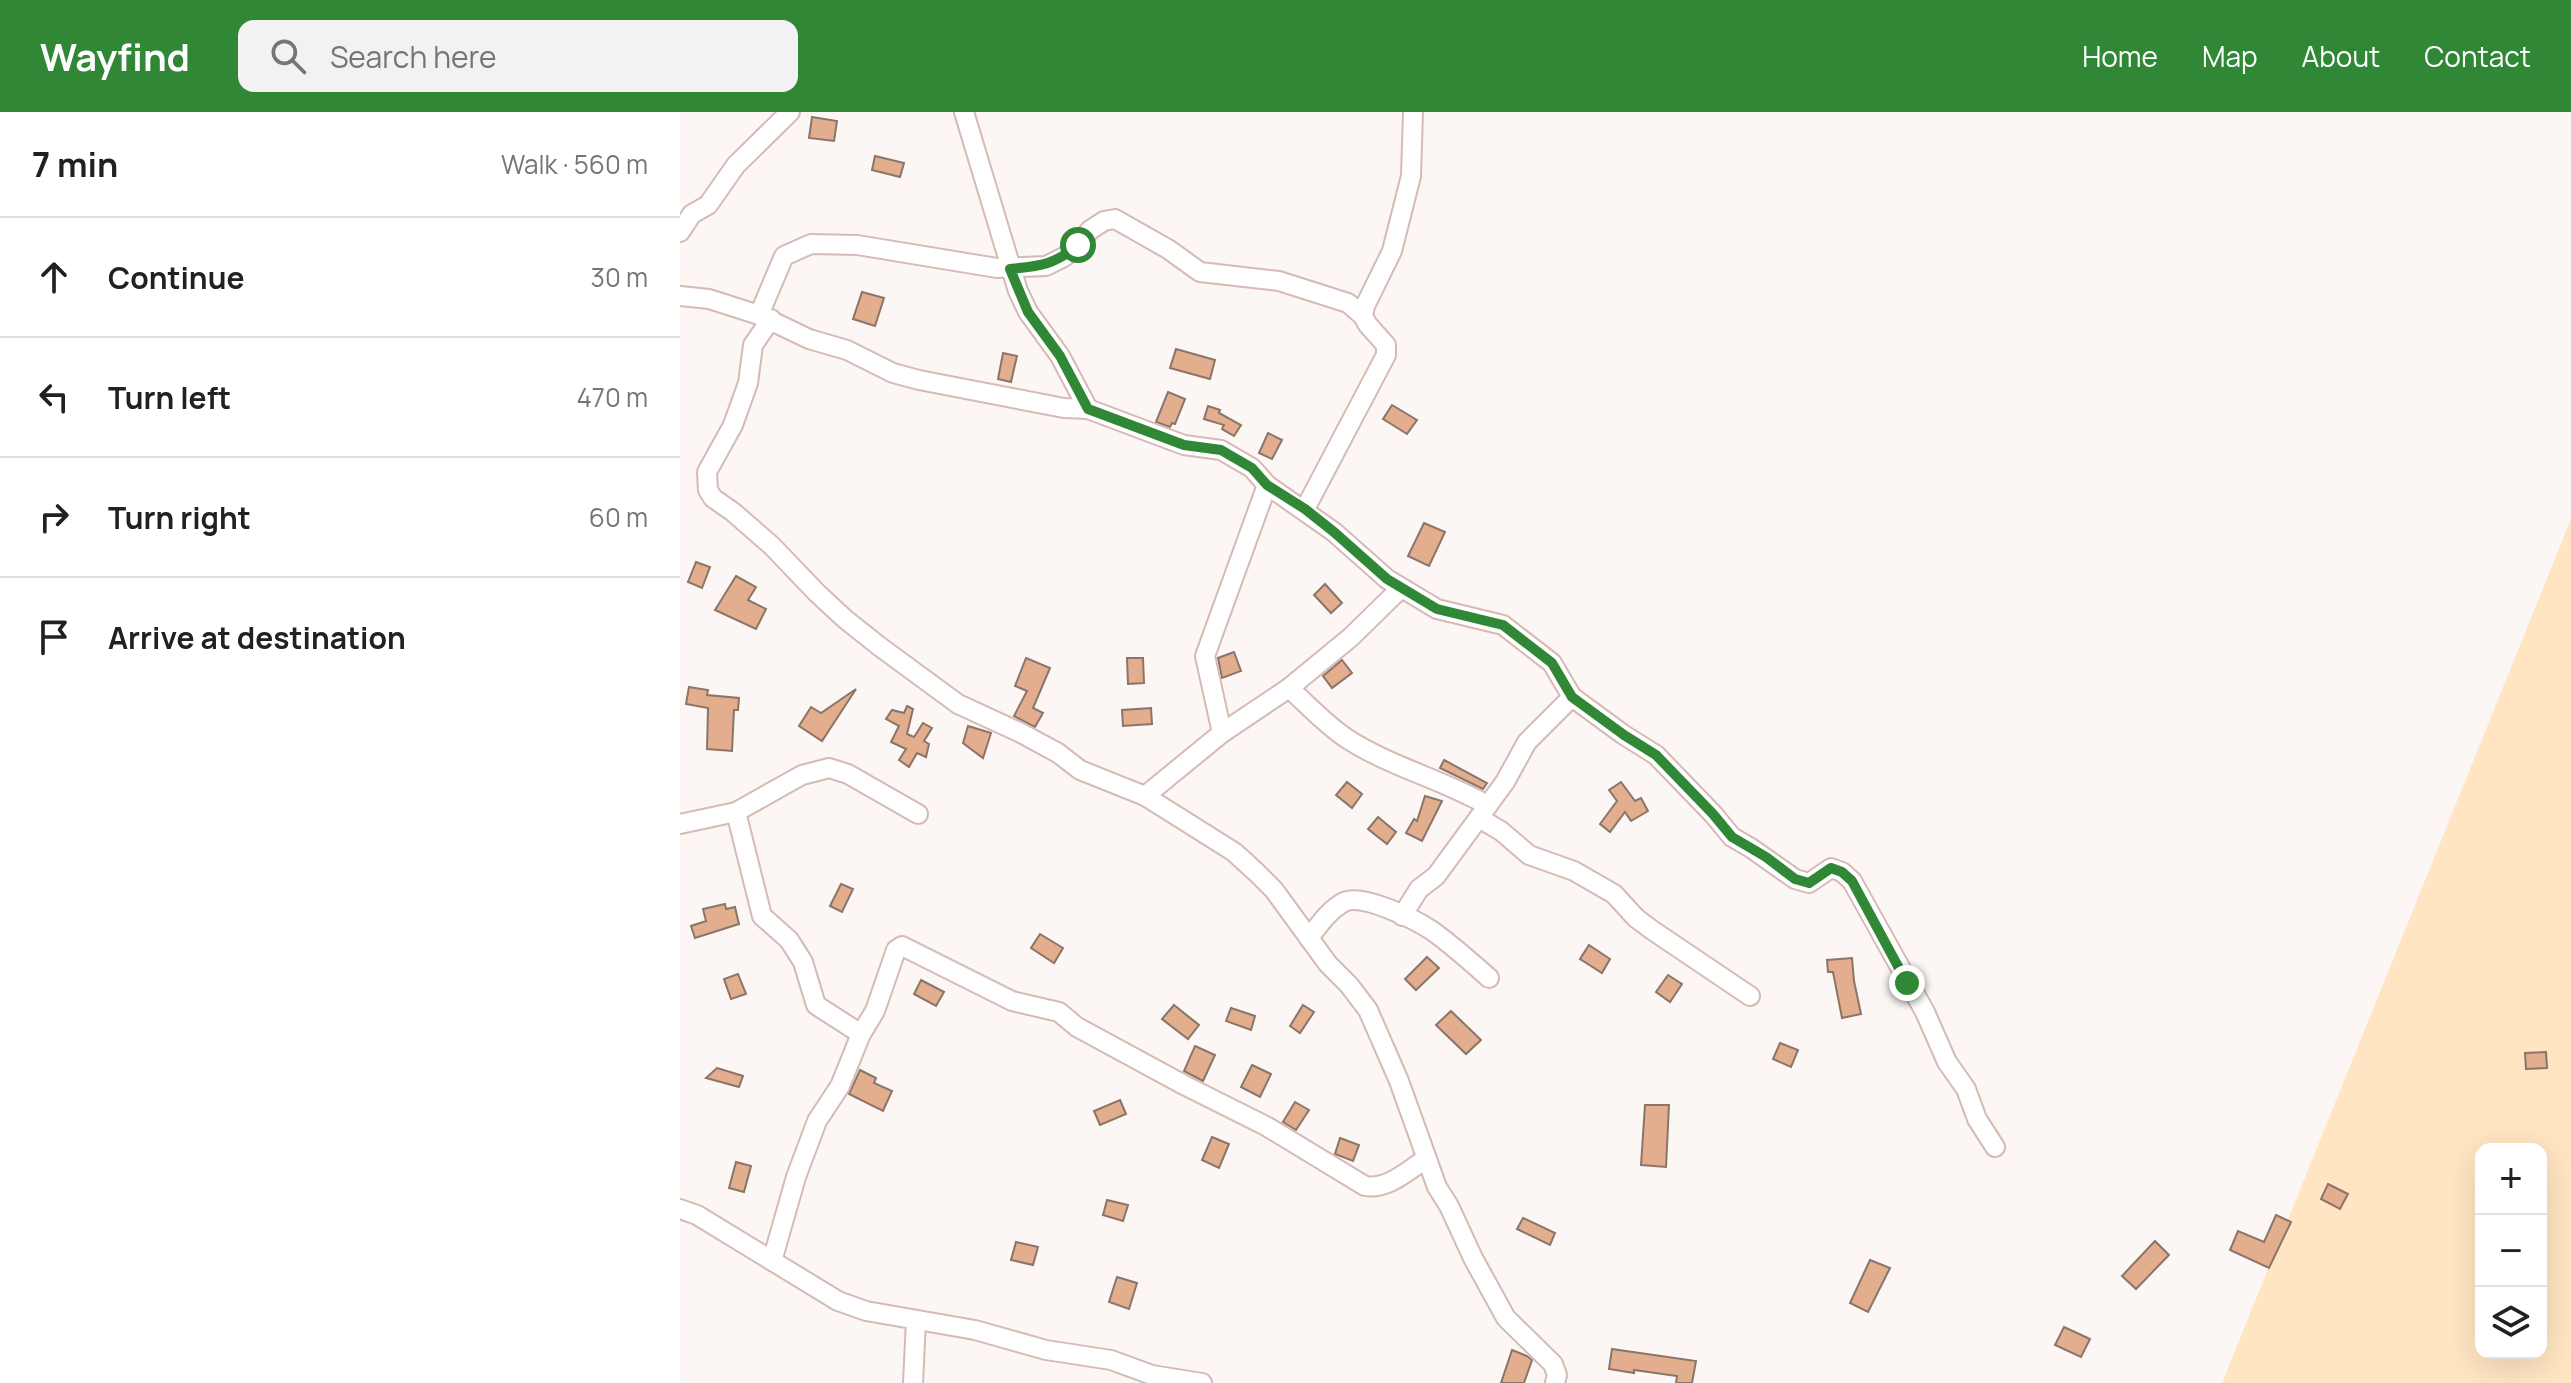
<!DOCTYPE html>
<html lang="en">
<head>
<meta charset="utf-8">
<style>
  :root { --surface:#fff; --page:#f2f2f2; --text:#202124; --muted:#757577; --line:#e0e0e0; --accent:#308837 }
  body { margin:0; font-family:Manrope,sans-serif; background:var(--page); color:var(--text) }
  .controls { position:absolute; right:24px; bottom:24px; display:grid; overflow:hidden; border-radius:16px; box-shadow:0 8px 32px #0002 }
  .controls button { width:72px; height:72px; display:grid; place-items:center; padding:0; border:0; border-bottom:2px solid var(--line); background:var(--surface); color:var(--text); font:40px sans-serif }
  .stop { position:absolute; width:24px; height:24px; margin:-18px; border:6px solid #308837; border-radius:50%; background:#fff }
  .stop.end { background:#308837; border-color:#fff; box-shadow:0 2px 8px #0008 }
  .list { margin:0; padding:0; list-style:none }
  h2 { display:flex; justify-content:space-between; align-items:center; height:104px; margin:0; padding:0 32px; font-size:34px }
  h2 small { font-size:26px; font-weight:400; color:var(--muted) }
  .list li { display:grid; grid-template-columns:52px 1fr auto; gap:24px; align-items:center; box-sizing:border-box; height:120px; padding:0 32px; border-top:2px solid var(--line) }
  .list b { display:block; font-size:30px; white-space:nowrap }
  .list em { font-size:26px; font-style:normal; color:var(--muted) }
  .icon { flex:none; width:44px; height:44px; fill:none; stroke:currentColor; stroke-width:2; stroke-linecap:round; stroke-linejoin:round }
  .map { position:relative; flex:none; width:1891px; height:1271px; overflow:hidden }
  header { display:flex; align-items:center; gap:48px; box-sizing:border-box; height:112px; padding:0 40px; background:var(--accent); color:#fff }
  header strong { font-size:38px }
  nav { display:flex; gap:44px; margin-inline-start:auto; font-size:28px }
  .search { width:560px; height:72px; background:var(--page); display:flex; align-items:center; gap:20px; box-sizing:border-box; padding:0 28px; border-radius:16px; color:var(--muted); font-size:30px }
  main { display:flex }
  aside { flex:1; background:var(--surface) }
  .map>svg:first-child { display:block }
  .green { fill:#ffe5c2; fill-rule:evenodd }
  .building { fill:#e3ae8d; stroke:#8a7569; stroke-width:2 }
  .lines { fill:none; stroke-linecap:round; stroke-linejoin:round }
  .minor-casing { stroke:#d5bab5; stroke-width:22 }
  .minor { stroke:#fff; stroke-width:18 }
  .route { stroke:#308837; stroke-width:10 }
</style>
</head>
<body>
<header>
<strong>Wayfind</strong>
<div class="search"><svg class="icon" aria-label="search" viewBox="0 0 24 24"><circle cx="10" cy="10" r="6"/><path d="M15 15l6 6"/></svg>Search here</div>
<nav><a>Home</a><a>Map</a><a>About</a><a>Contact</a></nav>
</header>
<main>
<aside>
<h2>7 min<small>Walk · 560 m</small></h2>
<ul class="list">
<li><svg class="icon" aria-label="ahead" viewBox="0 0 24 24"><path d="M12 20V5M6 11l6-6 6 6"/></svg><div><b>Continue</b></div><em>30 m</em></li>
<li><svg class="icon" aria-label="left" viewBox="0 0 24 24"><path d="M17 20v-9H6M10 6l-5 5 5 5"/></svg><div><b>Turn left</b></div><em>470 m</em></li>
<li><svg class="icon" aria-label="right" viewBox="0 0 24 24"><path d="M7 20v-9h11M14 6l5 5-5 5"/></svg><div><b>Turn right</b></div><em>60 m</em></li>
<li><svg class="icon" aria-label="arrive" viewBox="0 0 24 24"><path d="M6 21V4h12l-3 4 3 4H6"/></svg><div><b>Arrive at destination</b></div></li>
</ul>
</aside>
<div class="map">
<svg width="1891" height="1271" viewBox="0 0 1891 1271">
  <rect width="100%" height="100%" fill="#fcf6f5"/>
  <path class="green" d="M 1891,407 L 1891,1271 L 1542,1271 ZM 1801,1037 L 1861,1037 L 1861,1241 L 1801,1241 Z"/>
  <g class="building">
    <path d="M 132,5 L 157,9 L 154,29 L 129,26 Z"/>
    <path d="M 195,44 L 224,51 L 220,65 L 192,58 Z"/>
    <path d="M 182,180 L 204,186 L 195,214 L 173,207 Z"/>
    <path d="M 496,237 L 535,248 L 530,267 L 490,256 Z"/>
    <path d="M 323,241 L 337,244 L 331,270 L 318,267 Z"/>
    <path d="M 488,280 L 505,287 L 495,312 L 492,311 L 490,315 L 476,310 Z"/>
    <path d="M 712,293 L 737,308 L 727,322 L 703,307 Z"/>
    <path d="M 528,294 L 540,298 L 539,301 L 561,313 L 554,324 L 542,317 L 544,313 L 524,307 Z"/>
    <path d="M 588,321 L 602,328 L 592,347 L 579,341 Z"/>
    <path d="M 744,411 L 765,420 L 749,454 L 728,444 Z"/>
    <path d="M 16,450 L 30,455 L 22,476 L 8,470 Z"/>
    <path d="M 56,464 L 76,475 L 68,488 L 86,497 L 76,517 L 35,498 Z"/>
    <path d="M 645,472 L 662,491 L 651,501 L 634,483 Z"/>
    <path d="M 554,540 L 561,559 L 542,566 L 538,546 Z"/>
    <path d="M 346,546 L 370,556 L 353,596 L 363,601 L 355,615 L 334,604 L 347,579 L 335,574 Z"/>
    <path d="M 447,546 L 463,546 L 464,571 L 448,572 Z"/>
    <path d="M 662,548 L 672,561 L 652,576 L 643,564 Z"/>
    <path d="M 9,575 L 28,578 L 27,583 L 59,586 L 58,598 L 54,598 L 52,639 L 27,637 L 28,596 L 6,592 Z"/>
    <path d="M 176,577 L 142,629 L 119,614 L 131,595 L 141,601 Z"/>
    <path d="M 227,594 L 233,597 L 227,622 L 234,625 L 243,611 L 252,616 L 244,629 L 249,632 L 246,645 L 237,641 L 229,655 L 219,648 L 226,637 L 211,630 L 219,614 L 206,607 L 212,598 L 224,601 Z"/>
    <path d="M 471,596 L 472,612 L 443,614 L 442,598 Z"/>
    <path d="M 288,614 L 311,621 L 303,646 L 283,631 Z"/>
    <path d="M 764,648 L 807,671 L 803,677 L 760,656 Z"/>
    <path d="M 667,670 L 682,682 L 672,696 L 656,683 Z"/>
    <path d="M 941,670 L 955,689 L 961,686 L 968,699 L 951,709 L 945,700 L 930,720 L 920,712 L 937,689 L 929,678 Z"/>
    <path d="M 745,684 L 762,689 L 742,729 L 726,721 L 734,707 L 737,709 Z"/>
    <path d="M 698,705 L 716,720 L 707,732 L 688,717 Z"/>
    <path d="M 161,772 L 173,777 L 162,800 L 150,794 Z"/>
    <path d="M 45,792 L 46,797 L 55,795 L 59,812 L 15,826 L 11,814 L 26,809 L 23,797 Z"/>
    <path d="M 360,822 L 383,836 L 374,851 L 351,836 Z"/>
    <path d="M 909,833 L 930,847 L 922,861 L 900,847 Z"/>
    <path d="M 747,845 L 759,856 L 736,878 L 725,867 Z"/>
    <path d="M 1172,846 L 1174,869 L 1181,902 L 1162,906 L 1153,860 L 1148,860 L 1147,848 Z"/>
    <path d="M 58,862 L 66,882 L 51,887 L 44,867 Z"/>
    <path d="M 988,863 L 1002,872 L 990,890 L 976,880 Z"/>
    <path d="M 241,868 L 264,880 L 256,894 L 234,882 Z"/>
    <path d="M 494,893 L 519,913 L 508,927 L 482,907 Z"/>
    <path d="M 623,893 L 634,900 L 620,921 L 610,914 Z"/>
    <path d="M 551,896 L 575,904 L 571,918 L 546,909 Z"/>
    <path d="M 771,899 L 801,928 L 786,942 L 756,913 Z"/>
    <path d="M 1100,931 L 1118,938 L 1111,955 L 1093,947 Z"/>
    <path d="M 515,934 L 535,943 L 523,969 L 504,959 Z"/>
    <path d="M 1866,940 L 1867,956 L 1846,957 L 1845,941 Z"/>
    <path d="M 572,953 L 591,962 L 580,985 L 561,975 Z"/>
    <path d="M 37,956 L 63,964 L 59,975 L 26,966 Z"/>
    <path d="M 180,958 L 196,966 L 194,971 L 212,979 L 203,999 L 169,982 Z"/>
    <path d="M 440,988 L 446,1002 L 420,1013 L 414,999 Z"/>
    <path d="M 615,990 L 629,998 L 616,1018 L 603,1010 Z"/>
    <path d="M 965,993 L 989,993 L 986,1055 L 961,1053 Z"/>
    <path d="M 532,1025 L 549,1032 L 539,1056 L 522,1048 Z"/>
    <path d="M 660,1026 L 679,1033 L 673,1049 L 655,1042 Z"/>
    <path d="M 56,1050 L 71,1054 L 64,1080 L 49,1076 Z"/>
    <path d="M 1648,1072 L 1668,1082 L 1660,1097 L 1641,1087 Z"/>
    <path d="M 427,1088 L 448,1093 L 443,1109 L 423,1103 Z"/>
    <path d="M 1596,1103 L 1611,1110 L 1589,1156 L 1550,1138 L 1558,1119 L 1584,1130 Z"/>
    <path d="M 843,1106 L 875,1121 L 870,1133 L 837,1117 Z"/>
    <path d="M 1475,1129 L 1489,1143 L 1456,1177 L 1442,1164 Z"/>
    <path d="M 336,1130 L 358,1135 L 353,1153 L 331,1148 Z"/>
    <path d="M 1190,1148 L 1210,1156 L 1188,1200 L 1170,1191 Z"/>
    <path d="M 437,1165 L 457,1171 L 449,1197 L 429,1190 Z"/>
    <path d="M 1384,1215 L 1410,1227 L 1401,1245 L 1375,1233 Z"/>
    <path d="M 932,1237 L 1016,1249 L 1012,1271 L 996,1271 L 997,1264 L 954,1258 L 954,1261 L 929,1257 Z"/>
    <path d="M 832,1238 L 847,1244 L 852,1248 L 844,1271 L 821,1271 Z"/>
  </g>
  <g class="lines">
    <defs>
      <g id="minor">
        <path d="M 284,0 L 338,179 L 348,200 L 380,244 L 408,297"/>
        <path d="M 0,120 L 12,102 L 28,93 L 56,53 L 110,0"/>
        <path d="M 0,184 L 29,187 L 79,203 L 129,227 L 167,238 L 213,261 L 239,268 L 384,296 L 408,297 L 504,333 L 541,338 L 572,356 L 587,373 L 654,420 L 707,467 L 757,497 L 823,513 L 872,551 L 892,585 L 944,623 L 976,643 L 1033,702 L 1052,725 L 1071,736 L 1115,767 L 1129,771 L 1151,756 L 1162,760 L 1172,769 L 1245,900 L 1267,950 L 1286,977 L 1297,1007 L 1315,1035"/>
        <path d="M 79,203 L 104,144 L 131,132 L 177,133 L 317,156 L 366,154 L 384,145 L 398,133 L 410,118 L 424,109 L 435,107 L 488,137 L 520,160 L 599,169 L 668,191 L 683,204"/>
        <path d="M 91,207 L 73,233 L 68,271 L 53,313 L 27,360 L 28,378 L 33,386 L 53,400 L 92,434 L 137,481 L 165,507 L 199,534 L 278,592 L 339,620 L 378,641 L 400,658 L 465,684 L 542,621 L 609,576 L 671,525 L 721,476"/>
        <path d="M 625,397 L 706,243 L 706,233 L 688,213 L 683,204 L 685,194 L 712,139 L 731,64 L 733,0"/>
        <path d="M 609,576 C 628,593 645,612 666,626 C 710,655 762,667 807,693"/>
        <path d="M 542,621 L 525,544 L 587,373"/>
        <path d="M 465,684 L 554,740 L 576,760 L 594,778 L 648,852 L 669,873 L 688,898 L 719,969 L 757,1075 L 769,1094 L 793,1146 L 826,1206 L 873,1252 L 877,1263 L 875,1271"/>
        <path d="M 56,700 L 82,804 L 109,828 L 123,850 L 136,893 L 181,922 L 195,899 L 216,838 L 222,834 L 332,889 L 379,900 L 397,915 L 504,973 L 586,1014 L 685,1074 C 708,1078 728,1058 746,1047"/>
        <path d="M 799,706 L 821,719 L 849,743 L 894,759 L 934,782 L 956,806 L 972,818 L 1070,884"/>
        <path d="M 0,712 L 56,700 L 122,663 L 149,656 L 168,662 L 238,702"/>
        <path d="M 722,804 L 739,777 L 756,764 L 825,670 L 847,630 L 892,585"/>
        <path d="M 629,826 C 639,813 649,798 664,790 C 682,781 734,807 751,818 C 771,832 790,849 809,866"/>
        <path d="M 0,1097 L 17,1103 L 158,1189 L 186,1199 L 295,1218 L 366,1238 L 431,1248 L 472,1263 L 522,1271"/>
        <path d="M 92,1149 L 116,1065 L 137,1009 L 160,974 L 181,922"/>
        <path d="M 233,1271 L 236,1209"/>
      </g>
    </defs>
    <use href="#minor" class="minor-casing"/>
    <use href="#minor" class="minor"/>
  </g>
  <g class="lines">
    <path class="route" d="M 398,133 C 374,153 360,154 330,157 L 348,200 L 380,244 L 408,297 L 504,333 L 541,338 L 572,356 L 587,373 L 625,397 L 654,420 L 707,467 L 757,497 L 823,513 L 872,551 L 892,585 L 944,623 L 976,643 L 1033,702 L 1052,725 L 1086,745 L 1115,767 L 1129,771 L 1151,756 L 1162,760 L 1172,769 L 1227,871"/>
  </g>
</svg>
<div class="controls">
<button>+</button>
<button>−</button>
<button><svg class="icon" aria-label="layers" viewBox="0 0 24 24"><path d="M12 4l9 5-9 5-9-5zM3 14l9 5 9-5"/></svg></button>
</div>
<div class="stop" style="left:398px;top:133px"></div>
<div class="stop end" style="left:1227px;top:871px"></div>
</div>
</main>
</body>
</html>
